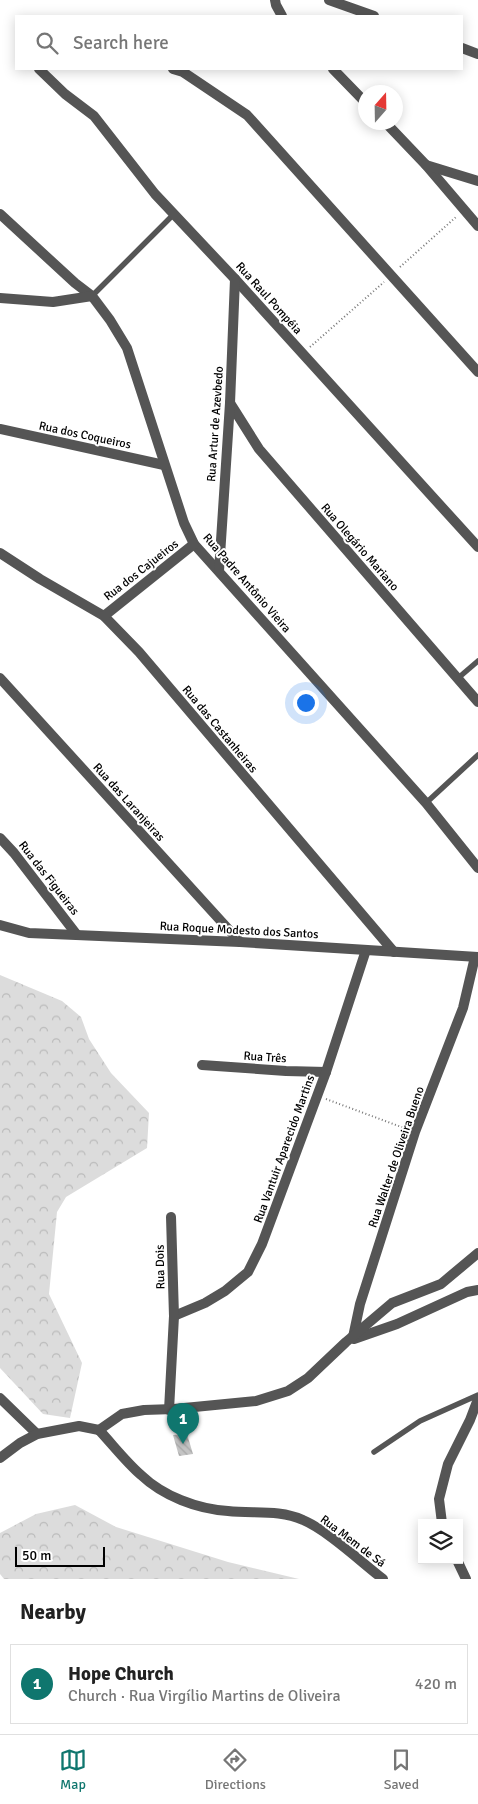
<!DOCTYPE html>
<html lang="en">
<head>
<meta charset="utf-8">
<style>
  :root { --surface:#fff; --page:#f2f2f2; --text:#222; --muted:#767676; --line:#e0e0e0; --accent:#0f766e }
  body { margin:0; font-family:Signika,sans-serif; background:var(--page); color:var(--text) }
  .controls { position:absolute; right:15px; bottom:15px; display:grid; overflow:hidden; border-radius:0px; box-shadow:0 2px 12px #0003 }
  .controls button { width:45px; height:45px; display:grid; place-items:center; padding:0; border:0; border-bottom:1px solid var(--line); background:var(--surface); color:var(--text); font:25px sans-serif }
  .compass { position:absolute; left:358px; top:85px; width:45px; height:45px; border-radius:50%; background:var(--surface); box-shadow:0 2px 12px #0003; rotate:20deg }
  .scale { position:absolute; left:15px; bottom:12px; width:90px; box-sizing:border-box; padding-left:5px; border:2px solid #000; border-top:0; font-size:14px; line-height:18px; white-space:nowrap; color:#000; -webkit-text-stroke:4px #fff; paint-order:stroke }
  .you { position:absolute; left:305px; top:702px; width:18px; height:18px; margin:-12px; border:4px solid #fff; border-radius:50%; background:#1a73e8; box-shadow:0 0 0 8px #1a73e833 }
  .badge { display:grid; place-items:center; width:32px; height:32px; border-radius:50%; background:var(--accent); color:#fff; font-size:16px; font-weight:700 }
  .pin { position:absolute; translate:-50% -41px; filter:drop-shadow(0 1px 2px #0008) }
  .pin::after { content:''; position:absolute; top:26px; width:18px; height:15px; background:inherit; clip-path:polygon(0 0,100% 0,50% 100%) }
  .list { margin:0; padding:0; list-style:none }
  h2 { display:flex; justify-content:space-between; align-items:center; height:65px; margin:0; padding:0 20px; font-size:21px }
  h2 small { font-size:16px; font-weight:400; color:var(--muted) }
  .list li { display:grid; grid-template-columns:32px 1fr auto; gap:15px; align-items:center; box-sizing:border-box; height:80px; margin:0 10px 10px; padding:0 10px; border:1px solid var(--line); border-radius:0px }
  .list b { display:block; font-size:19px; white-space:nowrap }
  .list p { margin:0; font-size:16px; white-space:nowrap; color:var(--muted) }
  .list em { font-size:16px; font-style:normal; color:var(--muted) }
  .icon { flex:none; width:28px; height:28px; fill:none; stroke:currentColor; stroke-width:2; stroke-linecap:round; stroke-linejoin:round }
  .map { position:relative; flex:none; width:478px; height:1579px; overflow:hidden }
  .search { position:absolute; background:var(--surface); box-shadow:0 2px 12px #0003; left:15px; right:15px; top:15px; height:55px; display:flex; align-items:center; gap:12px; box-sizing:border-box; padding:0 18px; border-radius:0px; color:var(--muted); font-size:19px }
  .sheet { height:155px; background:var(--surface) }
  nav { display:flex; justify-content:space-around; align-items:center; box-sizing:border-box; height:70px; border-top:1px solid var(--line); background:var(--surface); font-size:14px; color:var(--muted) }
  nav a { display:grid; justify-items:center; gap:2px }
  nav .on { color:var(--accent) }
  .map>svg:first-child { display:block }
  .forest { fill:url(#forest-crowns) }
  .building { fill:url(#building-back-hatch) }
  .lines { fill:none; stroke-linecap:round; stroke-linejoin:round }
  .path { stroke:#777; stroke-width:2; stroke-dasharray:1 2.5; stroke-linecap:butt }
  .service { stroke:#555; stroke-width:5.5 }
  .minor { stroke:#555; stroke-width:10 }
  .labels { text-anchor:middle; stroke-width:4; stroke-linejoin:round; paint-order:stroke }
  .street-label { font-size:12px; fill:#000; stroke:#fff }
</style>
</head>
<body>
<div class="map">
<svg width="478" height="1579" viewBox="0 0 478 1579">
  <defs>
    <pattern id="forest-crowns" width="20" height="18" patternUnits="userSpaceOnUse" patternTransform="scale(1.25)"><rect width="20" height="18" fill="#dcdcdc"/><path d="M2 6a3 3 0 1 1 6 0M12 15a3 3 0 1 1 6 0" fill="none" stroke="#bbb"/></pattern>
    <pattern id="building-back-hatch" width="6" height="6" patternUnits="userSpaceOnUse" patternTransform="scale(1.25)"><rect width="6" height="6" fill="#c4c4c4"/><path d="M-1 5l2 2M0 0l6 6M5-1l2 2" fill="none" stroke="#a7a7a7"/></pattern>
  </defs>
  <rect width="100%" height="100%" fill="#fff"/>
  <g class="forest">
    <path d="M 0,975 L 62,1001 L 81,1017 L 89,1039 L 111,1073 L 149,1113 L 147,1148 L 66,1197 L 57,1212 L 49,1294 L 82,1363 L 70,1418 L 43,1414 L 0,1368 Z"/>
    <path d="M 75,1505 L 116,1527 L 228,1562 L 299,1579 L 4,1579 L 0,1574 L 0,1533 L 36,1514 Z"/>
  </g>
  <path class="building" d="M 187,1434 L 193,1454 L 179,1456 L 173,1435 Z"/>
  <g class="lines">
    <g class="path">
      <path d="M 400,267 L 456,217"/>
      <path d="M 310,347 L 384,282"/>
      <path d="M 326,1099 L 404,1128"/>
      <path d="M 176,1419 L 178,1430"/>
    </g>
    <g class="service">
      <path d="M 92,296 L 174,214"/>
      <path d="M 457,679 L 478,661"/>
      <path d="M 426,803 L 478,755"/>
      <path d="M 374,1452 L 420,1421 L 478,1395"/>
    </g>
    <g class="minor">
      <path d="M 275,0 L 276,5 L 282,16"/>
      <path d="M 329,0 L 374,16"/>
      <path d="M 462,48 L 478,54"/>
      <path d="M 39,69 L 65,94 L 94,116 L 155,194 L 235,279 L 478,547"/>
      <path d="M 173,69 L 183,72 L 247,115 L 478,372"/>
      <path d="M 333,69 L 366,103"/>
      <path d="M 385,122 L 426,165 L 478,226"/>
      <path d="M 426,165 L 478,181"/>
      <path d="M 0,214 L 75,283 L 92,296 L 110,320 L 127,348 L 184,523 L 194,544 L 426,803 L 478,868"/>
      <path d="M 0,298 L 53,302 L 92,296"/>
      <path d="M 230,403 L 259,449 L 478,702"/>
      <path d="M 0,429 L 164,465"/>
      <path d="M 0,553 L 40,579 L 104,616 L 139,652 L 394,952"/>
      <path d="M 219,571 L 230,403 L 235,279"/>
      <path d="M 104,616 L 194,544"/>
      <path d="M 0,678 L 240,942"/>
      <path d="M 0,838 L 14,853 L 77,935"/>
      <path d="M 0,925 L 29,933 L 240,942 L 478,957"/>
      <path d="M 202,1065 L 286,1071 L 326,1072"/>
      <path d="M 174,1316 L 205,1303 L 225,1291 L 248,1272 L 262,1244 L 326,1072 L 366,950"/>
      <path d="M 353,1337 L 360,1304 L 415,1132 L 463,1008 L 475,957"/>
      <path d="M 354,1339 L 397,1324 L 467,1292 L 478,1290"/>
      <path d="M 0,1398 L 37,1434"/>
      <path d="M 169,1410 L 174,1316 L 171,1217"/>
      <path d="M 99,1430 L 122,1414 L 144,1410 L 174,1409 L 256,1401 L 288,1391 L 308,1378 L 346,1342 L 392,1303 L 441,1284 L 478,1253"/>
      <path d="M 99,1430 C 113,1445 126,1462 141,1475 C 163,1496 197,1509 228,1511 C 253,1514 279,1509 303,1520 C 327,1530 361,1562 383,1579"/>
      <path d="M 0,1458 L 20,1443 L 37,1434 L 79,1426 L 99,1430"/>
      <path d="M 442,1523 L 439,1499 L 448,1464 L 470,1420 L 478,1399"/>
      <path d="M 457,1560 L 466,1579"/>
    </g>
  </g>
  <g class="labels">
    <g class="street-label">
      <text transform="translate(269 298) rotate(48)" y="4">Rua Raul Pompéia</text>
      <text transform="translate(215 424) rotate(-86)" y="4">Rua Artur de Azevbedo</text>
      <text transform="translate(85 435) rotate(12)" y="4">Rua dos Coqueiros</text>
      <text transform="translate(360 547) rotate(49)" y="4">Rua Olegário Mariano</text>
      <text transform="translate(141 570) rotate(-38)" y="4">Rua dos Cajueiros</text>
      <text transform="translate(247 583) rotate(49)" y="4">Rua Padre Antônio Vieira</text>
      <text transform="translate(220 729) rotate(50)" y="4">Rua das Castanheiras</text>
      <text transform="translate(129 802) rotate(48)" y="4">Rua das Laranjeiras</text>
      <text transform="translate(49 878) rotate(52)" y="4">Rua das Figueiras</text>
      <text transform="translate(239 930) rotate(3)" y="4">Rua Roque Modesto dos Santos</text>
      <text transform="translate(265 1057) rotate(4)" y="4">Rua Três</text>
      <text transform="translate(284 1149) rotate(-70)" y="4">Rua Vantuir Aparecido Martins</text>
      <text transform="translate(396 1157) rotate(-71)" y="4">Rua Walter de Oliveira Bueno</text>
      <text transform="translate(160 1267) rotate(-91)" y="4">Rua Dois</text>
      <text transform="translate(353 1541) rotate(37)" y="4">Rua Mem de Sá</text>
    </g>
  </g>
</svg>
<div class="controls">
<button><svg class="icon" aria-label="layers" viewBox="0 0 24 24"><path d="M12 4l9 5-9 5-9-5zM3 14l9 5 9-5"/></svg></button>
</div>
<svg class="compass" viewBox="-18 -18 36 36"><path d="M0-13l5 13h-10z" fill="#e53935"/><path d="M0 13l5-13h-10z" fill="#767676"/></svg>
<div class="scale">50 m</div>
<div class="you"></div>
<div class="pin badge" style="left:183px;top:1444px">1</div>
<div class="search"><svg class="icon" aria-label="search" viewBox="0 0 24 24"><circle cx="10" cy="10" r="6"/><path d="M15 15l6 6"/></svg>Search here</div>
</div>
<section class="sheet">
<h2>Nearby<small></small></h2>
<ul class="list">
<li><span class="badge">1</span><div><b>Hope Church</b><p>Church · Rua Virgílio Martins de Oliveira</p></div><em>420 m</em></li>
</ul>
</section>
<nav>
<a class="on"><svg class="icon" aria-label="map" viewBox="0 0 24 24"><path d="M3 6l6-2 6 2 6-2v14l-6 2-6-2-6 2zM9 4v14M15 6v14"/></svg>Map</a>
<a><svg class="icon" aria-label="directions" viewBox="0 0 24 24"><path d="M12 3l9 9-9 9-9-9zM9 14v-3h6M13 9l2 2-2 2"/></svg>Directions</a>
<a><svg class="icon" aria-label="saved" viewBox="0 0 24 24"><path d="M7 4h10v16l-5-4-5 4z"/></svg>Saved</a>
</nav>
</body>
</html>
